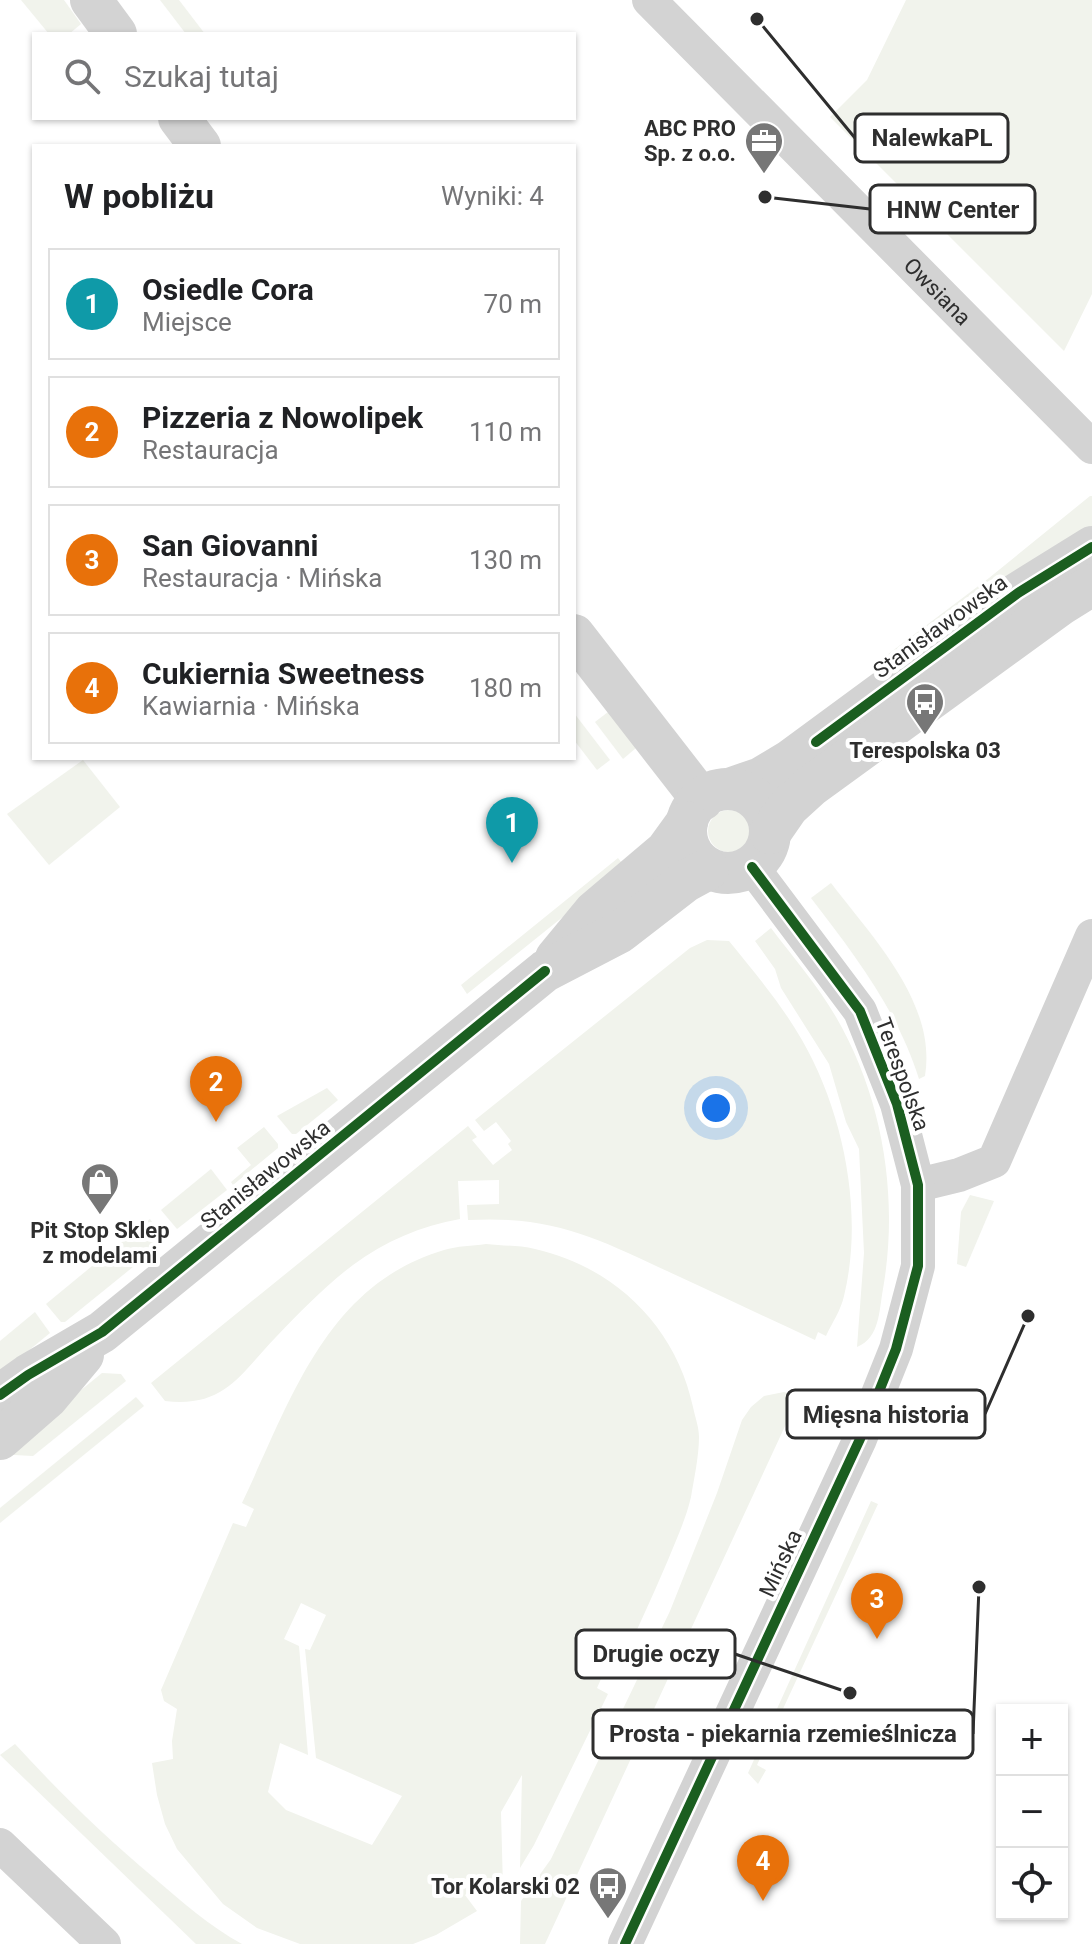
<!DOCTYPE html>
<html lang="pl">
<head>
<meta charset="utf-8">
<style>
  :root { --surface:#fff; --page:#f6f6f6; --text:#202124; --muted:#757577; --line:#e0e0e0; --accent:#777 }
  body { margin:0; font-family:Roboto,sans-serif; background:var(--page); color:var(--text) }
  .controls { position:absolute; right:24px; bottom:24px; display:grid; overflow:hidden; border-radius:0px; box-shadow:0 2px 6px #0004 }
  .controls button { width:72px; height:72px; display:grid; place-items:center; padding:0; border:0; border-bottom:2px solid var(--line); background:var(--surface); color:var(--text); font:40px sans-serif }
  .you { position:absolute; left:716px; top:1108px; width:28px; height:28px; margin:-20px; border:6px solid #fff; border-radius:50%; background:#1a73e8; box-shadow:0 0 0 12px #1a73e833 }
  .badge { display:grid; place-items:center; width:52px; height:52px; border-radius:50%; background:var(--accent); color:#fff; font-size:26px; font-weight:700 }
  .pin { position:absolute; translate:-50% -66px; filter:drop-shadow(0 2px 4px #0008) }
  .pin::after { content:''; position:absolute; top:42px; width:28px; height:24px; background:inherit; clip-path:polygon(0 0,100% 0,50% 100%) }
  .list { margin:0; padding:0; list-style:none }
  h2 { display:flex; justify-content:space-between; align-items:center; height:104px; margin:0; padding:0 32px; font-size:34px }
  h2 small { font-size:26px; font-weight:400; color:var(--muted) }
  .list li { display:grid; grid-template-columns:52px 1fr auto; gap:24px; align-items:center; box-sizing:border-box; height:112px; margin:0 16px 16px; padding:0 16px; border:2px solid var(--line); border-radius:0px }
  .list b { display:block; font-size:30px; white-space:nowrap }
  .list p { margin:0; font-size:26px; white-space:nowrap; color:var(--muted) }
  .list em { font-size:26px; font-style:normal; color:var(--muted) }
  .icon { flex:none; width:44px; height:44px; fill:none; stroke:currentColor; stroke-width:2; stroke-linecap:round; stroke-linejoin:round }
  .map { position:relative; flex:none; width:1092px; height:1944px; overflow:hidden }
  .search { position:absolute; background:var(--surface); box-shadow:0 2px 6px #0004; left:32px; top:32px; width:544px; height:88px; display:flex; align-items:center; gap:20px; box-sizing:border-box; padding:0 28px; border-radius:0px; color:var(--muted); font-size:30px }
  .panel { position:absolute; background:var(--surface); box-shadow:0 2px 6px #0004; left:32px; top:144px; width:544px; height:616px; border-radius:0px }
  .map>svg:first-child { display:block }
  .green { fill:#f1f3ec; fill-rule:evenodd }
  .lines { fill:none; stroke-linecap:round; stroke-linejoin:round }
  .minor { stroke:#d3d3d3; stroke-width:34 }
  .tertiary { stroke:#d3d3d3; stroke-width:42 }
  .cycleway-casing { stroke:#fff; stroke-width:15 }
  .cycleway { stroke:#1b5e20; stroke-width:10 }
  .labels { text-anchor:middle; stroke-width:8; stroke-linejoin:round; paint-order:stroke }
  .poi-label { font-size:22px; font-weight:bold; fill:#2e2e2e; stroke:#fff; text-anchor:end }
  .street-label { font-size:22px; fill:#2e2e2e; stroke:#fff }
  .leader { fill:none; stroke:#2e2e2e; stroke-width:3 }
  .callout-dot { fill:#2e2e2e; stroke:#fff; stroke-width:3 }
  .callout { fill:#fff; stroke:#2e2e2e; stroke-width:3 }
  .callout-label { font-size:24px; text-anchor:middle; font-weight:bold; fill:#2e2e2e }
</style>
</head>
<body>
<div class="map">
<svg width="1092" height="1944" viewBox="0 0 1092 1944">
  <rect width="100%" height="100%" fill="#fff"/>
  <g class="green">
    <path d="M 21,0 L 64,0 L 81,24 L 69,34 L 49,34 Z"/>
    <path d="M 160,0 L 179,0 L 205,34 L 186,34 Z"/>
    <path d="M 906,0 L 1092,0 L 1092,294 L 1064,351 L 830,117 L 867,80 Z"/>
    <path d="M 1090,496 L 1092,496 L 1092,531 L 881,670 L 875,664 L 989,578 Z"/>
    <path d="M 608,712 L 636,748 L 623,759 L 595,722 Z"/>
    <path d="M 574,713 L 610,760 L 597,770 L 574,740 Z"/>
    <path d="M 83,760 L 120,807 L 49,865 L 7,814 Z"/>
    <circle cx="729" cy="831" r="21"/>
    <path d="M 618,858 L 625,867 L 467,994 L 461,985 Z"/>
    <path d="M 831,883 C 872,937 937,1003 925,1076 L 919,1079 C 898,1011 854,954 811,898 Z"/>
    <path d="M 771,928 C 793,957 818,986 836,1017 C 883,1098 899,1197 883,1289 C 879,1310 880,1338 857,1347 L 864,1253 L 859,1149 L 846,1122 L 829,1064 L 781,988 L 775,969 L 755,941 Z"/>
    <path d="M 707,940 L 729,941 C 755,973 782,1005 802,1040 C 844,1113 864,1214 844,1296 C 841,1310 832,1323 826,1336 L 818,1332 L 815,1340 C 770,1319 725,1298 680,1277 C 602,1241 558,1215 468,1220 L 467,1205 L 499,1204 L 499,1180 L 458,1181 L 460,1219 C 421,1226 385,1241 353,1265 C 326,1285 300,1312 276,1337 C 240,1374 225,1408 165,1401 L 151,1383 L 468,1126 L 477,1137 L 472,1140 L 493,1165 L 512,1150 L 508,1144 L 511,1141 L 496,1122 L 484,1131 L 475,1120 L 690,948 Z"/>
    <path d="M 327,1088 L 338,1100 L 296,1134 L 292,1134 L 277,1116 Z"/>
    <path d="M 264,1127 L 278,1144 L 278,1148 L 233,1185 L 231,1182 L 251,1165 L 237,1148 Z"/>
    <path d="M 211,1169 L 227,1190 L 177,1229 L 161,1210 Z"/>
    <path d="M 970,1195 L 994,1201 L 966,1267 L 957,1264 L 961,1212 Z"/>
    <path d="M 150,1219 L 165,1241 L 65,1322 L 61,1322 L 46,1304 L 131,1234 L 136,1239 L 145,1231 L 142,1225 Z"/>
    <path d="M 486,1244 C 502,1246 519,1245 535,1249 C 615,1267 676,1327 693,1407 C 695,1417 699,1427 699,1437 C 699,1456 694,1479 691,1497 C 686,1519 676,1540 668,1560 C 651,1600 633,1638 615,1677 L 604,1672 L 597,1688 L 608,1694 L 534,1845 L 520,1868 L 522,1775 L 501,1812 L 503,1888 L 493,1897 L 479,1883 L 465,1895 L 477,1911 L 436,1935 L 413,1944 L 300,1944 L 257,1928 L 223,1904 L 177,1849 L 165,1824 L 157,1795 L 152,1763 L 173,1759 L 172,1741 L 177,1709 L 164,1701 L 161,1690 L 233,1523 L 246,1527 L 254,1509 L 242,1503 C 290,1403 325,1285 444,1250 C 457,1246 472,1246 486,1244 ZM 301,1603 L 326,1615 L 310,1650 L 305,1649 L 316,1758 L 402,1796 L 372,1845 L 286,1810 L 268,1792 L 280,1743 L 308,1755 L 299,1646 L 284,1639 Z"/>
    <path d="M 35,1312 L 50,1333 L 0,1374 L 0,1341 Z"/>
    <path d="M 102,1373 L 121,1374 L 126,1381 L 33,1456 L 14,1455 L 9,1449 Z"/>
    <path d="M 784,1392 L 799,1396 L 545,1944 L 520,1944 L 521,1901 L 551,1859 L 670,1611 L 717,1493 L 742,1420 L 751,1407 L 764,1396 Z"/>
    <path d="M 136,1397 L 144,1406 L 0,1523 L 0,1508 Z"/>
    <path d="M 871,1501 L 878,1504 L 757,1765 L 766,1770 L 758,1784 L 748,1773 Z"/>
    <path d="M 15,1744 C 58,1791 104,1836 153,1877 C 181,1901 209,1926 242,1944 L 196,1944 L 0,1755 Z"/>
  </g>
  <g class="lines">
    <g class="minor">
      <path id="s1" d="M 649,0 L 1092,447"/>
      <path d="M 918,1185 L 959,1175 L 994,1161 L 1092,936"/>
      <path d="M 0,1845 L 104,1944"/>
      <path d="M 625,1944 L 860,1439 L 896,1349 L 918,1266 L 918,1185 L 897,1104 L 860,1011 L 752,867"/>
    </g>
    <g class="tertiary">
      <path d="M 91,0 L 116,34"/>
      <path d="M 179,118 L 200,146"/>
      <path d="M 574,635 L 702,800"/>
      <path d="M 729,789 L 761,778 L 791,760 L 1018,593 L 1092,547"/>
      <circle cx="728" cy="831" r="42"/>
      <path d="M 770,833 L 788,807 L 811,786 L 1060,605 L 1092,585"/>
      <path d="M 556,958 L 594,912 L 666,851 L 687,822"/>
      <path d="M 0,1395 L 28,1375 L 102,1332 L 545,971 L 620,932 L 686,881 L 708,869"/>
      <path d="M 0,1439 L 47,1398 L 83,1355"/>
    </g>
    <defs>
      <g id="cycleway">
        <path d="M 816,742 L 1018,593 L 1092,547"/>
        <path d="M 0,1395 L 28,1375 L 102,1332 L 545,971"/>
        <path d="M 625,1944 L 860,1439 L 896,1349 L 918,1266 L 918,1185 L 897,1104 L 860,1011 L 752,867"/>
      </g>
    </defs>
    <use href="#cycleway" class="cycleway-casing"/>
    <use href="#cycleway" class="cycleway"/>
  </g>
  <defs>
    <symbol id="office-pin" viewBox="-11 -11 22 30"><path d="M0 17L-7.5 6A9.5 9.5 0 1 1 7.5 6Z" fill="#777" stroke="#fff"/><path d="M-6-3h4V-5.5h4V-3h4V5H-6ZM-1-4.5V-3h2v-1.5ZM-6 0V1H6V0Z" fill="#fff"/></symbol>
    <symbol id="bus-pin" viewBox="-11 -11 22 30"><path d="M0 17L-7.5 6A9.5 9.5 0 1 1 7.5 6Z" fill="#777" stroke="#fff"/><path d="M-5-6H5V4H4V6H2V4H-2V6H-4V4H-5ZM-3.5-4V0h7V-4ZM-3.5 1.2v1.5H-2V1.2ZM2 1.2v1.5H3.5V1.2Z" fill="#fff"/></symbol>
    <symbol id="shop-pin" viewBox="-11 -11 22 30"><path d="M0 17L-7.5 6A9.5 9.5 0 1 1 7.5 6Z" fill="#777" stroke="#fff"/><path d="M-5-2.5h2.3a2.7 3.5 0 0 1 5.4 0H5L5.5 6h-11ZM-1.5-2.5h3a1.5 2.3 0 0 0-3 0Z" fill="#fff"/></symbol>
  </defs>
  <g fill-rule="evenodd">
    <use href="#office-pin" x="742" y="119" width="44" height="60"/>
    <use href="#bus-pin" x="903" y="680" width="44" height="60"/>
    <use href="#shop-pin" x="78" y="1160" width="44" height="60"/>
    <use href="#bus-pin" x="586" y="1864" width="44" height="60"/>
  </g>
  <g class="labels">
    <g class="poi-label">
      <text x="736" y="136">ABC PRO<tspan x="736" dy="25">Sp. z o.o.</tspan></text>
      <text x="925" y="758" text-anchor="middle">Terespolska 03</text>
      <text x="100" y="1238" text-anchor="middle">Pit Stop Sklep<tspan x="100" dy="25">z modelami</tspan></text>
      <text x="580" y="1894">Tor Kolarski 02</text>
    </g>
    <g class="street-label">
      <text dy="8" stroke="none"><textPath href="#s1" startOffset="410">Owsiana</textPath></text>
      <text transform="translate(940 626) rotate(-36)" y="8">Stanisławowska</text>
      <text transform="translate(903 1074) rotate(70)" y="8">Terespolska</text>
      <text transform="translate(265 1174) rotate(-39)" y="8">Stanisławowska</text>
      <text transform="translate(780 1563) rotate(-65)" y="8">Mińska</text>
    </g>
  </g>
  <path class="leader" d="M757 19L855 138M765 197L870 209M1028 1316L985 1414M850 1693L735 1654M979 1587L973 1734"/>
  <g class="callout-dot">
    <circle cx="757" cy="19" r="8"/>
    <circle cx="765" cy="197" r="8"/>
    <circle cx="1028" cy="1316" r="8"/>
    <circle cx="850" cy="1693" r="8"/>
    <circle cx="979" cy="1587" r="8"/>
  </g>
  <g class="callout">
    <rect x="855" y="114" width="153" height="48" rx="8"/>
    <rect x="870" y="185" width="165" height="48" rx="8"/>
    <rect x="787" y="1390" width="198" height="48" rx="8"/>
    <rect x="576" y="1630" width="159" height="48" rx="8"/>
    <rect x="593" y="1710" width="380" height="48" rx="8"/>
  </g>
  <g class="callout-label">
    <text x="932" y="146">NalewkaPL</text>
    <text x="953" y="218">HNW Center</text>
    <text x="886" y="1423">Mięsna historia</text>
    <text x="656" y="1662">Drugie oczy</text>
    <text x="783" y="1742">Prosta - piekarnia rzemieślnicza</text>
  </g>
</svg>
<div class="controls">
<button>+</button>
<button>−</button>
<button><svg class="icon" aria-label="locate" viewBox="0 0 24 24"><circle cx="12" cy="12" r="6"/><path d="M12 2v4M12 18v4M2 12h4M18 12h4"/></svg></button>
</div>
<div class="you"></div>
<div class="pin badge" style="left:512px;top:863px;background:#0f9aa8">1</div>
<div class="pin badge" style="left:216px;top:1122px;background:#e8710a">2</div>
<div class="pin badge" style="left:877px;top:1639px;background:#e8710a">3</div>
<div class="pin badge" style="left:763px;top:1901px;background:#e8710a">4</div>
<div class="search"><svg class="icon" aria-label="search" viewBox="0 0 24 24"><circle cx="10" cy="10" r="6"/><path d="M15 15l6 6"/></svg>Szukaj tutaj</div>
<section class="panel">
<h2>W pobliżu<small>Wyniki: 4</small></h2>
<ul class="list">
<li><span class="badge" style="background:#0f9aa8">1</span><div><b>Osiedle Cora</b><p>Miejsce</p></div><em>70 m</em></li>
<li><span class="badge" style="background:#e8710a">2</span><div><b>Pizzeria z Nowolipek</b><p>Restauracja</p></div><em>110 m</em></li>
<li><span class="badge" style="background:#e8710a">3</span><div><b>San Giovanni</b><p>Restauracja · Mińska</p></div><em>130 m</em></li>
<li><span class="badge" style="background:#e8710a">4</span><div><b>Cukiernia Sweetness</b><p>Kawiarnia · Mińska</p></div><em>180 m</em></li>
</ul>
</section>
</div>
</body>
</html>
